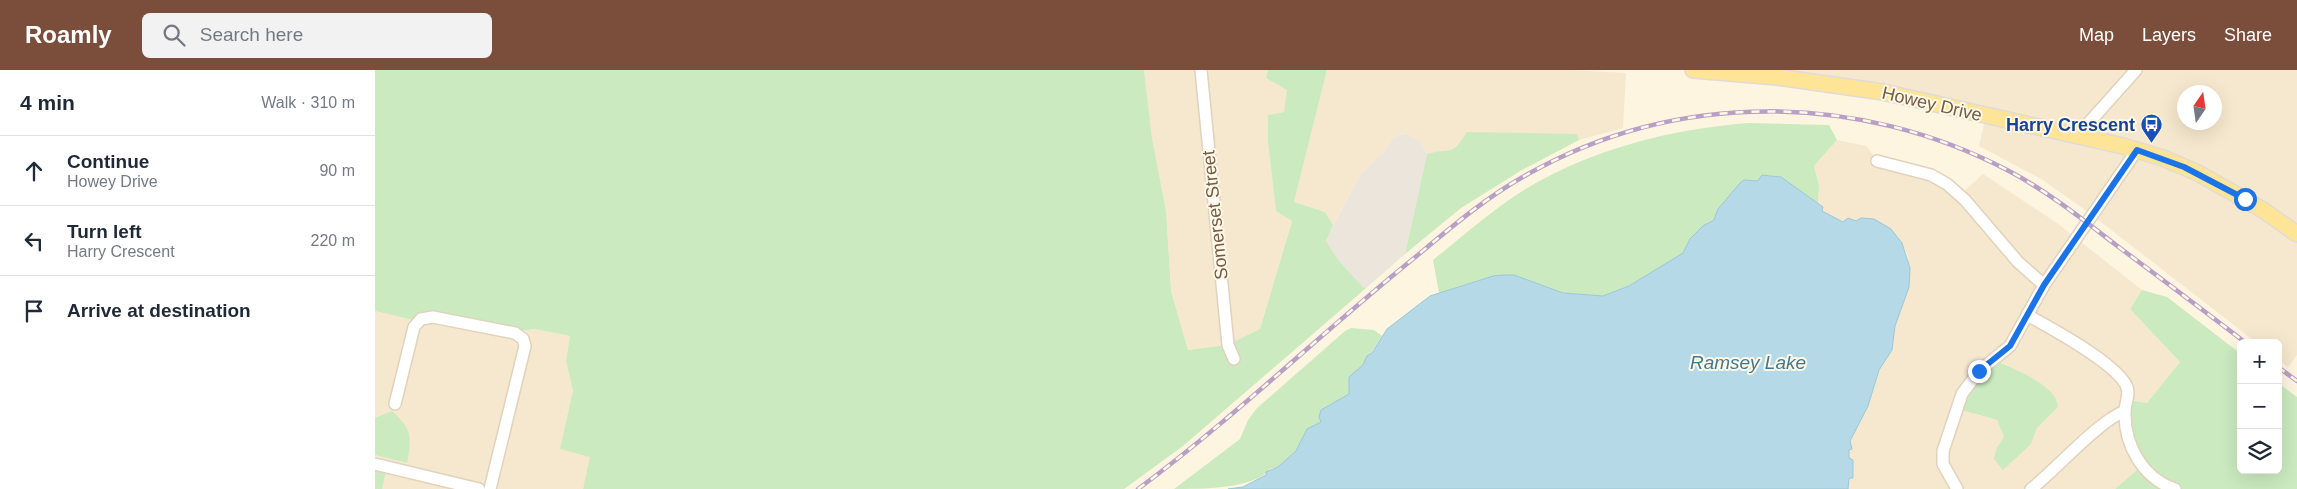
<!DOCTYPE html>
<html lang="en">
<head>
<meta charset="utf-8">
<style>
  :root { --surface:#fff; --page:#f2f2f3; --text:#1f2937; --muted:#747a83; --line:#e0e1e3; --accent:#7b4e3c }
  body { margin:0; font-family:Helvetica,sans-serif; background:var(--page); color:var(--text) }
  .controls { position:absolute; right:15px; bottom:15px; display:grid; overflow:hidden; border-radius:8px; box-shadow:0 5px 20px #0002 }
  .controls button { width:45px; height:45px; display:grid; place-items:center; padding:0; border:0; border-bottom:1px solid var(--line); background:var(--surface); color:var(--text); font:25px sans-serif }
  .compass { position:absolute; left:1802px; top:15px; width:45px; height:45px; border-radius:50%; background:var(--surface); box-shadow:0 5px 20px #0002; rotate:13deg }
  .stop { position:absolute; width:15px; height:15px; margin:-11px; border:4px solid #1a73e8; border-radius:50%; background:#fff }
  .stop.end { background:#1a73e8; border-color:#fff; box-shadow:0 1px 5px #0008 }
  .list { margin:0; padding:0; list-style:none }
  h2 { display:flex; justify-content:space-between; align-items:center; height:65px; margin:0; padding:0 20px; font-size:21px }
  h2 small { font-size:16px; font-weight:400; color:var(--muted) }
  .list li { display:grid; grid-template-columns:32px 1fr auto; gap:15px; align-items:center; box-sizing:border-box; height:70px; padding:0 20px; border-top:1px solid var(--line) }
  .list b { display:block; font-size:19px; white-space:nowrap }
  .list p { margin:0; font-size:16px; white-space:nowrap; color:var(--muted) }
  .list em { font-size:16px; font-style:normal; color:var(--muted) }
  .icon { flex:none; width:28px; height:28px; fill:none; stroke:currentColor; stroke-width:2; stroke-linecap:round; stroke-linejoin:round }
  .map { position:relative; flex:none; width:1922px; height:419px; overflow:hidden }
  header { display:flex; align-items:center; gap:30px; box-sizing:border-box; height:70px; padding:0 25px; background:var(--accent); color:#fff }
  header strong { font-size:24px }
  nav { display:flex; gap:28px; margin-inline-start:auto; font-size:18px }
  .search { width:350px; height:45px; background:var(--page); display:flex; align-items:center; gap:12px; box-sizing:border-box; padding:0 18px; border-radius:8px; color:var(--muted); font-size:19px }
  main { display:flex }
  aside { flex:1; background:var(--surface) }
  .map>svg:first-child { display:block }
  .residential { fill:#f5e8ce; fill-rule:evenodd }
  .industrial { fill:#ebe5dc }
  .green { fill:#cbeabf }
  .water { fill:#b5d9e6; stroke:#9bc7d8 }
  .lines { fill:none; stroke-linecap:round; stroke-linejoin:round }
  .minor-casing { stroke:#e1d2bc; stroke-width:14 }
  .major-casing { stroke:#e0dbd7; stroke-width:18 }
  .minor { stroke:#fff; stroke-width:11 }
  .major { stroke:#fee496; stroke-width:15 }
  .rail-casing { stroke:#b99fc6; stroke-width:4.5 }
  .rail { stroke:#fff8e7; stroke-width:2.5; stroke-dasharray:8; stroke-linecap:butt }
  .route { stroke:#1a73e8; stroke-width:6 }
  .labels { text-anchor:middle; stroke-width:4; stroke-linejoin:round; paint-order:stroke }
  .street-label { font-size:18px; fill:#745c47; stroke:#fff8e7 }
  .transit-label { font-size:18px; font-weight:bold; fill:#164399; stroke:#fff8e7; text-anchor:end }
  .water-label { font-size:19px; font-style:italic; fill:#427990; stroke:#fff8e7 }
</style>
</head>
<body>
<header>
<strong>Roamly</strong>
<div class="search"><svg class="icon" aria-label="search" viewBox="0 0 24 24"><circle cx="10" cy="10" r="6"/><path d="M15 15l6 6"/></svg>Search here</div>
<nav><a>Map</a><a>Layers</a><a>Share</a></nav>
</header>
<main>
<aside>
<h2>4 min<small>Walk · 310 m</small></h2>
<ul class="list">
<li><svg class="icon" aria-label="ahead" viewBox="0 0 24 24"><path d="M12 20V5M6 11l6-6 6 6"/></svg><div><b>Continue</b><p>Howey Drive</p></div><em>90 m</em></li>
<li><svg class="icon" aria-label="left" viewBox="0 0 24 24"><path d="M17 20v-9H6M10 6l-5 5 5 5"/></svg><div><b>Turn left</b><p>Harry Crescent</p></div><em>220 m</em></li>
<li><svg class="icon" aria-label="arrive" viewBox="0 0 24 24"><path d="M6 21V4h12l-3 4 3 4H6"/></svg><div><b>Arrive at destination</b></div></li>
</ul>
</aside>
<div class="map">
<svg width="1922" height="419" viewBox="0 0 1922 419">
  <rect width="100%" height="100%" fill="#fdf5e0"/>
  <g class="residential">
    <path d="M 769,0 L 893,0 L 891,8 L 913,20 L 909,42 L 893,45 L 893,72 L 901,141 L 917,150 L 885,259 L 852,275 L 813,280 L 796,221 L 791,141 L 777,68 Z"/>
    <path d="M 952,0 L 1196,0 L 1251,3 L 1248,58 L 1204,70 L 1201,64 L 1140,65 L 1099,62 L 1072,83 L 1061,82 L 1052,84 L 1045,71 L 1029,64 L 1019,67 L 1008,83 L 986,104 L 958,155 L 950,142 L 919,132 Z"/>
    <path d="M 1370,0 L 1922,0 L 1922,285 L 1913,297 L 1903,289 L 1903,273 L 1882,273 L 1717,145 L 1668,110 L 1604,76 L 1611,46 ZM 1810,22 L 1840,22 L 1840,52 L 1810,52 Z"/>
    <path d="M 1462,70 L 1491,76 L 1502,90 L 1542,99 L 1585,125 L 1608,104 L 1682,153 L 1767,220 L 1755,239 L 1805,292 L 1772,333 L 1753,330 L 1767,396 L 1761,403 L 1740,419 L 1473,419 L 1474,407 L 1478,408 L 1474,388 L 1474,380 L 1477,379 L 1475,371 L 1493,336 L 1504,300 L 1517,280 L 1520,256 L 1534,217 L 1533,186 L 1527,173 L 1481,151 L 1473,148 L 1468,152 L 1447,141 L 1448,137 L 1443,134 L 1444,115 L 1439,96 ZM 1621,290 L 1672,318 L 1683,337 L 1662,358 L 1656,374 L 1622,377 L 1629,367 L 1622,350 L 1599,344 Z"/>
    <path d="M 0,241 L 42,251 L 45,248 L 140,262 L 159,259 L 195,266 L 191,291 L 198,321 L 194,347 L 216,387 L 208,419 L 7,419 L 11,403 L 0,400 L 0,385 L 32,393 L 17,341 L 0,348 Z"/>
  </g>
  <path class="industrial" d="M 1030,64 L 1045,71 L 1052,84 L 1030,184 L 990,219 L 964,191 L 951,171 L 954,163 L 986,104 L 1008,83 L 1019,67 Z"/>
  <g class="green">
    <path d="M 0,0 L 769,0 L 777,68 L 791,141 L 796,221 L 813,280 L 852,275 L 885,259 L 917,151 L 901,141 L 893,72 L 893,45 L 909,42 L 912,20 L 891,8 L 893,0 L 952,0 L 919,132 L 950,142 L 958,155 L 951,171 L 964,191 L 990,219 L 808,376 L 749,419 L 208,419 L 215,387 L 185,379 L 198,321 L 191,291 L 195,266 L 159,259 L 140,262 L 58,246 L 42,251 L 0,241 Z"/>
    <path d="M 1374,53 L 1454,55 L 1462,70 L 1439,96 L 1444,115 L 1443,134 L 1406,107 L 1391,105 L 1383,111 L 1369,110 L 1343,139 L 1339,150 L 1328,156 L 1315,169 L 1309,183 L 1254,216 L 1228,226 L 1188,223 L 1139,205 L 1107,209 L 1064,223 L 1058,190 C 1088,166 1117,140 1149,120 C 1217,79 1295,59 1374,53 Z"/>
    <path d="M 1092,62 L 1202,64 L 1204,70 L 1147,100 L 1086,138 L 1030,184 L 1052,84 C 1076,77 1076,88 1092,62 Z"/>
    <path d="M 1767,220 L 1792,227 L 1866,284 L 1866,400 L 1903,400 L 1903,313 L 1922,327 L 1922,419 L 1740,419 L 1767,396 L 1760,385 L 1753,330 L 1772,333 L 1805,292 L 1755,239 Z"/>
    <path d="M 976,258 L 999,260 L 1007,266 L 988,295 L 974,311 L 974,324 L 946,340 L 946,352 L 932,359 L 921,381 L 903,397 L 895,399 C 880,419 825,419 799,419 L 865,369 L 873,350 L 882,338 L 970,261 Z"/>
    <path d="M 1622,291 C 1640,300 1682,315 1683,337 L 1662,358 L 1656,374 L 1628,400 L 1619,389 L 1622,377 L 1629,367 L 1622,350 L 1583,339 L 1593,316 Z"/>
    <path d="M 17,341 C 37,360 37,366 32,393 L 0,385 L 0,348 Z"/>
    <path d="M 0,400 L 11,402 L 7,419 L 0,419 Z"/>
  </g>
  <path class="water" d="M 1387,105 L 1406,107 L 1448,137 L 1447,141 L 1468,152 L 1473,148 L 1481,151 L 1486,148 L 1499,149 L 1516,159 L 1527,173 L 1535,198 L 1534,217 L 1520,256 L 1517,280 L 1504,300 L 1493,336 L 1475,371 L 1477,379 L 1474,380 L 1474,388 L 1478,390 L 1478,408 L 1474,408 L 1473,419 L 853,419 L 868,417 L 891,405 L 891,402 L 903,397 L 921,381 L 932,359 L 946,352 L 944,347 L 946,340 L 974,324 L 974,307 L 988,295 L 992,286 L 997,283 L 1012,259 L 1055,226 L 1118,206 L 1129,205 L 1139,205 L 1188,223 L 1228,226 L 1254,216 L 1308,183 L 1315,169 L 1328,156 L 1339,150 L 1343,139 L 1365,113 L 1369,110 L 1383,111 Z"/>
  <g class="lines">
    <defs>
      <g id="minor">
        <path d="M 826,0 L 853,275 L 859,289"/>
        <path d="M 1702,66 L 1761,0"/>
        <path d="M 1502,91 L 1556,105 L 1572,114 L 1590,130 L 1643,192 L 1669,215"/>
        <path d="M 1652,245 C 1676,258 1739,292 1751,315 C 1756,324 1750,332 1750,341 C 1749,374 1767,408 1800,419"/>
        <path d="M 20,334 L 39,257 L 46,249 L 58,247 L 140,263 L 148,269 L 150,276 L 115,419"/>
        <path d="M 0,394 L 104,419"/>
        <path d="M 1582,419 L 1568,394 L 1568,381 L 1587,324 L 1604,301 L 1635,276 L 1669,215 L 1762,80"/>
        <path d="M 1656,419 C 1683,398 1722,352 1750,341"/>
      </g>
      <path id="major" d="M 1318,0 L 1402,7 L 1508,22 L 1748,76 L 1788,88 L 1823,103 L 1888,140 L 1922,164"/>
    </defs>
    <use href="#minor" class="minor-casing"/>
    <use href="#major" class="major-casing"/>
    <use href="#minor" class="minor"/>
    <use href="#major" class="major"/>
    <defs>
      <g id="rail">
        <path d="M 1903,297 L 1922,311"/>
        <path d="M 763,419 C 859,348 945,264 1038,189 C 1074,159 1111,127 1153,104 C 1302,20 1484,22 1634,101 C 1672,121 1707,149 1741,175 C 1784,207 1828,240 1871,273"/>
      </g>
    </defs>
    <use href="#rail" class="rail-casing"/>
    <use href="#rail" class="rail"/>
  </g>
  <g class="lines">
    <path class="route" d="M 1604,301 L 1635,276 L 1669,215 L 1762,80 L 1809,97 L 1870,129"/>
  </g>
  <defs>
    <symbol id="bus-pin" viewBox="-11 -11 22 30"><path d="M0 17L-7.5 6A9.5 9.5 0 1 1 7.5 6Z" fill="#1a4fb4" stroke="#fff8e7"/><path d="M-5-6H5V4H4V6H2V4H-2V6H-4V4H-5ZM-3.5-4V0h7V-4ZM-3.5 1.2v1.5H-2V1.2ZM2 1.2v1.5H3.5V1.2Z" fill="#fff"/></symbol>
  </defs>
  <g fill-rule="evenodd">
    <use href="#bus-pin" x="1764" y="42" width="25" height="34"/>
  </g>
  <g class="labels">
    <g class="street-label">
      <text transform="translate(1557 34) rotate(13)" y="6">Howey Drive</text>
      <text transform="translate(840 145) rotate(-96)" y="6">Somerset Street</text>
    </g>
    <g class="transit-label">
      <text x="1760" y="61">Harry Crescent</text>
    </g>
    <g class="water-label">
      <text x="1373" y="299">Ramsey Lake</text>
    </g>
  </g>
</svg>
<div class="controls">
<button>+</button>
<button>−</button>
<button><svg class="icon" aria-label="layers" viewBox="0 0 24 24"><path d="M12 4l9 5-9 5-9-5zM3 14l9 5 9-5"/></svg></button>
</div>
<svg class="compass" viewBox="-18 -18 36 36"><path d="M0-13l5 13h-10z" fill="#e53935"/><path d="M0 13l5-13h-10z" fill="#747a83"/></svg>
<div class="stop" style="left:1870px;top:129px"></div>
<div class="stop end" style="left:1604px;top:301px"></div>
</div>
</main>
</body>
</html>
